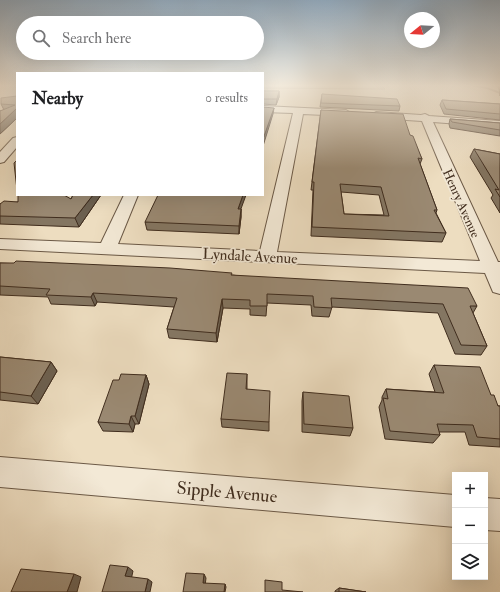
<!DOCTYPE html>
<html lang="en">
<head>
<meta charset="utf-8">
<style>
  :root { --surface:#fff; --page:#f6f6f6; --text:#202124; --muted:#757577; --line:#e0e0e0 }
  body { margin:0; font-family:"IM FELL Double Pica",serif; background:var(--page); color:var(--text) }
  .controls { position:absolute; right:12px; bottom:12px; display:grid; overflow:hidden; border-radius:0px; box-shadow:0 4px 16px #0002 }
  .controls button { width:36px; height:36px; display:grid; place-items:center; padding:0; border:0; border-bottom:1px solid var(--line); background:var(--surface); color:var(--text); font:20px sans-serif }
  .compass { position:absolute; left:404px; top:12px; width:36px; height:36px; border-radius:50%; background:var(--surface); box-shadow:0 4px 16px #0002; rotate:252deg }
  .list { margin:0; padding:0; list-style:none }
  h2 { display:flex; justify-content:space-between; align-items:center; height:52px; margin:0; padding:0 16px; font-size:17px }
  h2 small { font-size:13px; font-weight:400; color:var(--muted) }
  .icon { flex:none; width:22px; height:22px; fill:none; stroke:currentColor; stroke-width:2; stroke-linecap:round; stroke-linejoin:round }
  .map { position:relative; flex:none; width:500px; height:592px; overflow:hidden }
  .search { position:absolute; background:var(--surface); box-shadow:0 4px 16px #0002; left:16px; top:16px; width:248px; height:44px; display:flex; align-items:center; gap:10px; box-sizing:border-box; padding:0 14px; border-radius:22px; color:var(--muted); font-size:15px }
  .panel { position:absolute; background:var(--surface); box-shadow:0 4px 16px #0002; left:16px; top:72px; width:248px; height:124px; border-radius:0px }
  .map>svg:first-child { display:block }
  .green { fill:#d0bfa4; stroke:#887661 }
  .lines { fill:none; stroke-linecap:round; stroke-linejoin:round }
  .stream { fill:#84735e; fill-rule:evenodd }
  .minor-casing { stroke:#6b5946; stroke-width:2 }
  .minor { fill:#f3e9d6; fill-rule:evenodd }
  .wall { fill:#847662; stroke:#402d1e; fill-rule:evenodd }
  .shaded-wall { fill:#6c6050; stroke:#402d1e }
  .building { fill:#9a8972; stroke:#402d1e; fill-rule:evenodd }
  .labels { text-anchor:middle; stroke-width:3.5; stroke-linejoin:round; paint-order:stroke }
  .far-street-label { font-size:13px; fill:#402d1e; stroke:#f3e9d6 }
  .street-label { font-size:15px; fill:#402d1e; stroke:#f3e9d6 }
  .near-street-label { font-size:18px; fill:#402d1e; stroke:#f3e9d6 }
</style>
</head>
<body>
<div class="map">
<svg width="500" height="592" viewBox="0 0 500 592">
  <rect width="100%" height="100%" fill="#edddc0"/>
  <filter id="stains"><feTurbulence type="fractalNoise" baseFrequency=".005" numOctaves="4"/><feColorMatrix values="0 0 0 0 .2 0 0 0 0 .09 0 0 0 0 .02 0 0 0 .5 -.17"/></filter>
  <radialGradient id="worn" r=".72"><stop offset=".6" stop-color="#630" stop-opacity="0"/><stop offset="1" stop-color="#630" stop-opacity=".3"/></radialGradient>
  <path class="green" d="M 263,85 L 381,85 L 385,89 L 263,88 Z"/>
  <g class="lines">
    <path class="stream" d="M 468,85 C 479,84 490,88 500,92 L 500,94 L 487,89 Z"/>
    <defs>
      <g id="minor">
        <path d="M 263,106 L 346,110 L 351,113 L 346,116 L 303,114 L 277,252 L 480,261 L 422,121 L 376,118 L 371,115 L 376,112 L 421,115 L 425,114 L 429,116 L 500,121 L 500,127 L 433,122 L 498,262 L 500,262 L 500,294 L 493,292 L 485,273 L 0,249 L 0,239 L 101,243 L 124,195 L 138,195 L 118,244 L 260,251 L 293,113 L 263,112 Z"/>
        <path d="M 17,137 L 17,147 L 4,162 L 0,163 L 0,152 L 13,138 Z"/>
        <path d="M 0,457 L 455,495 L 455,527 L 0,487 Z"/>
        <path d="M 485,498 L 500,499 L 500,531 L 485,530 Z"/>
      </g>
    </defs>
    <use href="#minor" class="minor-casing"/>
    <use href="#minor" class="minor"/>
  </g>
  <g class="wall">
    <path d="M 497,85 L 500,85 L 500,96 L 499,89 Z"/>
    <path d="M 263,91 L 279,91 L 279,97 L 276,105 L 263,104 Z"/>
    <path d="M 322,94 L 400,106 L 399,111 L 320,107 Z"/>
    <path d="M 17,96 L 17,118 L 0,134 L 0,111 L 4,110 L 1,104 Z"/>
    <path d="M 442,100 L 500,104 L 500,120 L 444,114 L 440,105 Z"/>
    <path d="M 321,110 L 410,135 L 422,159 L 420,164 L 437,210 L 436,213 L 446,233 L 442,242 L 311,236 L 313,190 L 311,190 ZM 341,192 L 379,195 L 384,215 L 344,214 Z"/>
    <path d="M 450,119 L 500,123 L 500,136 L 450,128 L 449,124 Z"/>
    <path d="M 474,149 L 500,154 L 500,213 L 491,198 L 493,195 L 470,157 Z"/>
    <path d="M 73,195 L 101,195 L 79,227 L 0,224 L 0,204 L 18,202 L 71,199 Z"/>
    <path d="M 241,209 L 241,217 L 239,234 L 147,230 L 145,222 Z"/>
    <path d="M 0,263 L 232,275 L 477,306 L 473,313 L 487,346 L 481,355 L 455,354 L 438,313 L 332,307 L 329,317 L 312,316 L 311,305 L 267,303 L 266,316 L 250,315 L 250,309 L 223,308 L 217,342 L 169,338 L 167,329 L 174,307 L 97,302 L 95,306 L 51,304 L 48,297 L 0,295 Z"/>
    <path d="M 0,357 L 51,362 L 57,371 L 38,404 L 0,400 Z"/>
    <path d="M 434,365 L 491,395 L 498,406 L 500,406 L 500,447 L 469,445 L 465,432 L 439,432 L 440,435 L 433,443 L 385,439 L 379,407 L 382,400 L 382,397 L 386,389 L 435,392 L 429,374 Z"/>
    <path d="M 247,374 L 247,389 L 269,422 L 269,431 L 222,427 L 221,419 Z"/>
    <path d="M 146,375 L 149,384 L 139,424 L 135,424 L 133,432 L 103,431 L 98,422 L 119,380 Z"/>
    <path d="M 303,392 L 353,428 L 350,436 L 302,432 L 302,401 Z"/>
    <path d="M 339,588 L 366,592 L 335,592 L 335,591 Z"/>
  </g>
  <g class="shaded-wall">
    <path d="M 279,91 L 279,97 L 276,105 L 277,99 Z"/>
    <path d="M 17,108 L 17,118 L 0,134 L 0,124 Z"/>
    <path d="M 274,108 L 273,114 L 263,146 L 263,139 Z"/>
    <path d="M 93,195 L 101,195 L 79,227 L 75,218 Z"/>
    <path d="M 243,195 L 246,195 L 238,217 L 238,209 Z"/>
    <path d="M 241,209 L 241,217 L 239,234 L 239,226 Z"/>
    <path d="M 93,293 L 97,302 L 95,306 L 91,297 Z"/>
    <path d="M 222,299 L 223,308 L 217,342 L 216,333 Z"/>
    <path d="M 51,362 L 57,371 L 38,404 L 31,396 Z"/>
    <path d="M 146,375 L 149,384 L 139,424 L 135,416 Z"/>
    <path d="M 131,416 L 135,424 L 133,432 L 129,424 Z"/>
    <path d="M 128,567 L 133,571 L 131,580 L 125,576 Z"/>
    <path d="M 74,574 L 81,577 L 77,592 L 67,592 Z"/>
    <path d="M 204,574 L 206,578 L 205,586 L 203,583 Z"/>
    <path d="M 148,579 L 152,582 L 150,592 L 145,592 Z"/>
    <path d="M 225,584 L 226,587 L 225,592 L 224,592 Z"/>
  </g>
  <g class="building">
    <path d="M 263,91 L 279,91 L 277,99 L 263,99 Z"/>
    <path d="M 322,94 L 397,99 L 400,106 L 321,103 Z"/>
    <path d="M 17,96 L 17,108 L 0,124 L 0,111 L 15,105 L 1,104 L 1,98 Z"/>
    <path d="M 442,100 L 500,104 L 500,114 L 446,109 Z"/>
    <path d="M 263,107 L 274,108 L 263,139 Z"/>
    <path d="M 321,110 L 403,114 L 410,135 L 413,136 L 422,159 L 418,158 L 437,210 L 434,210 L 446,233 L 312,227 L 314,182 L 312,182 ZM 340,184 L 381,187 L 389,216 L 344,214 Z"/>
    <path d="M 450,119 L 500,123 L 500,130 L 452,122 Z"/>
    <path d="M 474,149 L 500,154 L 500,197 L 495,189 L 499,190 Z"/>
    <path d="M 17,160 L 17,190 L 14,163 Z"/>
    <path d="M 18,195 L 64,195 L 71,199 L 73,195 L 93,195 L 75,218 L 0,216 L 0,204 L 4,201 L 18,202 Z"/>
    <path d="M 158,195 L 243,195 L 238,209 L 241,209 L 239,226 L 145,222 Z"/>
    <path d="M 16,261 L 170,268 L 232,273 L 231,275 L 468,288 L 477,306 L 470,306 L 487,346 L 461,345 L 443,304 L 331,298 L 332,308 L 314,307 L 313,296 L 267,294 L 267,306 L 250,306 L 250,300 L 222,299 L 216,333 L 167,329 L 177,298 L 93,293 L 91,297 L 46,295 L 50,289 L 0,286 L 0,263 L 14,263 Z"/>
    <path d="M 0,357 L 51,362 L 31,396 L 0,392 Z"/>
    <path d="M 434,365 L 480,367 L 491,395 L 494,395 L 498,406 L 500,406 L 500,439 L 477,437 L 473,425 L 437,424 L 440,435 L 390,431 L 383,398 L 388,399 L 386,389 L 444,393 Z"/>
    <path d="M 227,373 L 247,374 L 246,389 L 270,391 L 269,422 L 221,419 Z"/>
    <path d="M 121,374 L 146,375 L 135,416 L 131,416 L 129,424 L 98,422 L 113,380 L 119,380 Z"/>
    <path d="M 303,392 L 349,396 L 353,428 L 304,424 Z"/>
    <path d="M 110,565 L 128,567 L 125,576 L 148,579 L 145,592 L 102,592 Z"/>
    <path d="M 21,569 L 74,574 L 67,592 L 11,592 Z"/>
    <path d="M 186,573 L 204,574 L 203,583 L 225,584 L 224,592 L 183,592 Z"/>
    <path d="M 265,580 L 282,582 L 282,590 L 303,592 L 265,592 Z"/>
    <path d="M 339,588 L 366,592 L 339,592 Z"/>
  </g>
  <linearGradient id="sky" x2="0" y2="1"><stop stop-color="#92acc2"/><stop offset="0.51" stop-color="#f7f0e3"/><stop offset="1" stop-color="#f7f0e3" stop-opacity="0"/></linearGradient>
  <rect width="500" height="168" fill="url(#sky)"/>
  <g class="labels">
    <g class="far-street-label">
      <text transform="translate(462 203) rotate(66)" y="5">Henry Avenue</text>
    </g>
    <g class="street-label">
      <text transform="translate(250 256) rotate(3)" y="5">Lyndale Avenue</text>
    </g>
    <g class="near-street-label">
      <text transform="translate(227 492) rotate(5)" y="6">Sipple Avenue</text>
    </g>
  </g>
  <rect width="100%" height="100%" filter="url(#stains)"/>
  <rect width="100%" height="100%" fill="url(#worn)"/>
</svg>
<div class="controls">
<button>+</button>
<button>−</button>
<button><svg class="icon" aria-label="layers" viewBox="0 0 24 24"><path d="M12 4l9 5-9 5-9-5zM3 14l9 5 9-5"/></svg></button>
</div>
<svg class="compass" viewBox="-18 -18 36 36"><path d="M0-13l5 13h-10z" fill="#e53935"/><path d="M0 13l5-13h-10z" fill="#757577"/></svg>
<div class="search"><svg class="icon" aria-label="search" viewBox="0 0 24 24"><circle cx="10" cy="10" r="6"/><path d="M15 15l6 6"/></svg>Search here</div>
<section class="panel">
<h2>Nearby<small>0 results</small></h2>
<ul class="list">
</ul>
</section>
</div>
</body>
</html>
